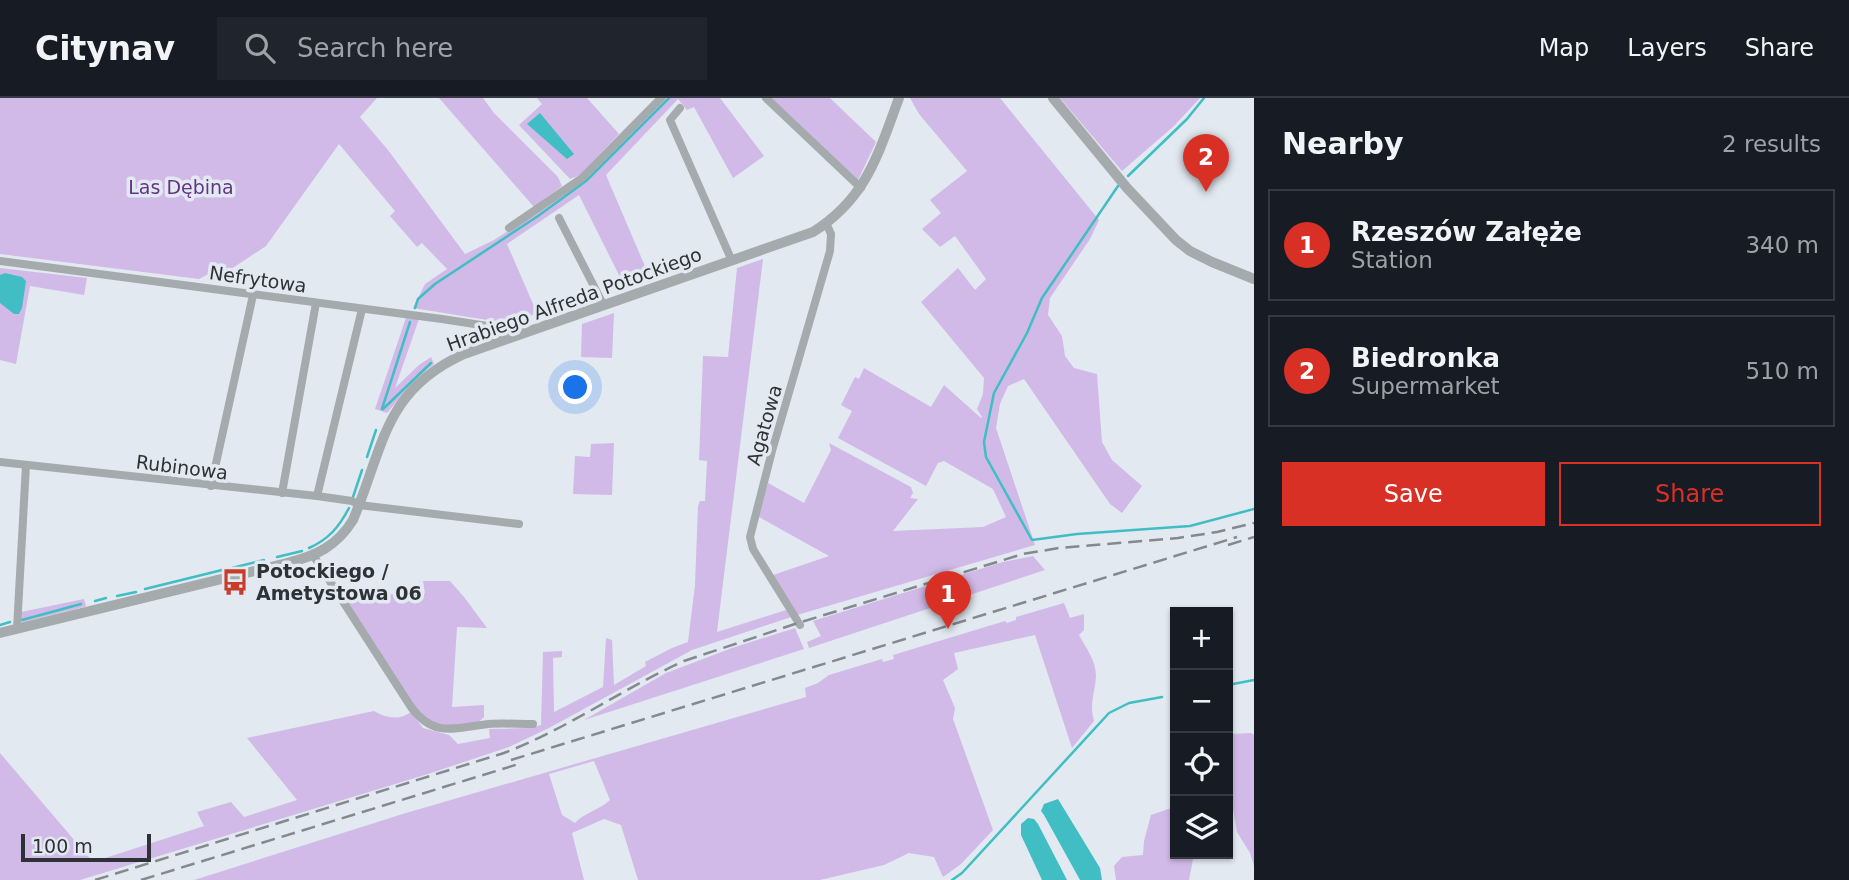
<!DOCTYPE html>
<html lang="en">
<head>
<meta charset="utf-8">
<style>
  :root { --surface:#171b24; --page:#20242c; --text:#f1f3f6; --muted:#9ea1a6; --line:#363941; --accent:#d93025 }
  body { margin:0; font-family:"DejaVu Sans",sans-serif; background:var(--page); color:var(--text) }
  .controls { position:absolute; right:21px; bottom:21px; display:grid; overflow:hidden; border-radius:0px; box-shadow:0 2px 5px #0004 }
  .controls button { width:63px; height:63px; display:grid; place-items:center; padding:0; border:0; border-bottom:2px solid var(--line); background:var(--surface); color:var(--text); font:35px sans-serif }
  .scale { position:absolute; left:21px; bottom:18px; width:130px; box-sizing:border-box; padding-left:7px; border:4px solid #2f3235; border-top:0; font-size:19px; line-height:24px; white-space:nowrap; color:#2f3235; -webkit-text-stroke:5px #e2e9f1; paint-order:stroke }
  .you { position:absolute; left:576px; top:290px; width:24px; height:24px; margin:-18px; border:5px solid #fff; border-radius:50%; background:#1a73e8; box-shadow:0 0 0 10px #1a73e833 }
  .badge { display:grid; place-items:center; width:46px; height:46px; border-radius:50%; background:var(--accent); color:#fff; font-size:23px; font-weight:700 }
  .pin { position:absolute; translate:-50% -58px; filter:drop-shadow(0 2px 4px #0008) }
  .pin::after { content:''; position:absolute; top:37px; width:24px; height:21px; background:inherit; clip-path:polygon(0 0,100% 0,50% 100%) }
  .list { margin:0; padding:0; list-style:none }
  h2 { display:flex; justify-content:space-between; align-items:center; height:91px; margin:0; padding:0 28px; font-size:30px }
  h2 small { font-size:23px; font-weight:400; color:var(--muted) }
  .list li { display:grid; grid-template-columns:46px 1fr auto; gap:21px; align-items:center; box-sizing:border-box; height:112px; margin:0 14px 14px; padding:0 14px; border:2px solid var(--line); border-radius:0px }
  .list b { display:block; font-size:26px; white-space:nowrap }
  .list p { margin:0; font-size:23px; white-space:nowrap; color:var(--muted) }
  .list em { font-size:23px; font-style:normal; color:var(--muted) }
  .actions { display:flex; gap:14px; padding:21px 28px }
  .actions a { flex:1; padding:16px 0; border:2px solid var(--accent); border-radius:0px; text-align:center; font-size:24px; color:var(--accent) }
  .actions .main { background:var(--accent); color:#fff }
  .icon { flex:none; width:38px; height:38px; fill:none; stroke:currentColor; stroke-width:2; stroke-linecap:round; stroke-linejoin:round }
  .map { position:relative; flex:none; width:1254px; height:782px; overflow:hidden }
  header { display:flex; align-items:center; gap:42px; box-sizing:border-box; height:98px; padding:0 35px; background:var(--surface); border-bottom:2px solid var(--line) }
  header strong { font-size:33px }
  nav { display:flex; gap:38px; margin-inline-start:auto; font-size:24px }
  .search { width:490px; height:63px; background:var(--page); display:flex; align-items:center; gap:18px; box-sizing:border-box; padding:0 24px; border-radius:0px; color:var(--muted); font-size:26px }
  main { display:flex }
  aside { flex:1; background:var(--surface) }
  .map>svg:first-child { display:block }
  .green { fill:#d1bae7; fill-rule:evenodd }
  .water { fill:#40bec3 }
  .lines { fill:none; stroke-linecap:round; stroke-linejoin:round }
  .stream { stroke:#40bec3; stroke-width:2.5 }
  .minor { stroke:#a5aaac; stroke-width:8 }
  .tertiary { stroke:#a5aaac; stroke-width:10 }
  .rail { stroke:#84898e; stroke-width:2.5; stroke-dasharray:14 7; stroke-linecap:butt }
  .labels { text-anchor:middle; stroke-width:7; stroke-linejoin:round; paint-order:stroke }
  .park-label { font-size:19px; fill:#643487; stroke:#e2e9f1 }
  .street-label { font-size:19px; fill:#2f3235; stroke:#e2e9f1 }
  .poi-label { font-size:19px; font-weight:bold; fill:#2f3235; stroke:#e2e9f1; text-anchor:start }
</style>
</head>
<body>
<header>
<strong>Citynav</strong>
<div class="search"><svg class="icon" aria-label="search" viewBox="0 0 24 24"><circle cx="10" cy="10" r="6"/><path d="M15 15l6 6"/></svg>Search here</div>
<nav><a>Map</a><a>Layers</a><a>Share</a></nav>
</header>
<main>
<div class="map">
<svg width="1254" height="782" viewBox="0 0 1254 782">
  <rect width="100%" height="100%" fill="#e2e9f1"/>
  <g class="green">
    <path d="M 0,0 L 377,0 L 360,19 L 388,52 L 465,156 L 494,142 L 552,105 L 665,0 L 720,0 L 764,58 L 733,80 L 694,9 L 687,12 L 678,1 L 606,77 L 650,180 L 624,187 L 579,97 L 507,146 L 537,215 L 517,224 L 506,225 L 413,210 L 425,186 L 447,171 L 422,145 L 417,149 L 390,118 L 395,113 L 339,46 L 266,148 L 222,177 L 218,171 L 199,181 L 0,156 Z"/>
    <path d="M 439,0 L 483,0 L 494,15 L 558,79 L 562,88 L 534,109 Z"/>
    <path d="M 537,0 L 587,0 L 619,36 L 580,77 L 570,81 L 519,27 L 542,6 Z"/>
    <path d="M 770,0 L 830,0 L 876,44 L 858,82 Z"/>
    <path d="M 910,0 L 1000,0 L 1099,122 L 1090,141 L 1050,200 L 1048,217 L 1062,238 L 1065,258 L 1074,270 L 1097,276 L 1102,344 L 1112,362 L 1142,388 L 1122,415 L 1110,406 L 1024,281 L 1008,288 L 1000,306 L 996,330 L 1035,447 L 797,517 L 773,477 L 829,458 L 759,419 L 768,385 L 804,405 L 831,352 L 829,345 L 911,389 L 913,395 L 910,400 L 918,401 L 893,433 L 983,429 L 1006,419 L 993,391 L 944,363 L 938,365 L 926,388 L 838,340 L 852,313 L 841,307 L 855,279 L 859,281 L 864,270 L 931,309 L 944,287 L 981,320 L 982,319 L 977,311 L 983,296 L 984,280 L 921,204 L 958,170 L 975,192 L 986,181 L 955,138 L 940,149 L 922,131 L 941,115 L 930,102 L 967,73 L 919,16 Z"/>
    <path d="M 1060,0 L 1200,0 L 1174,28 L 1122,73 Z"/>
    <path d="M 763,161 L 717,534 L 786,512 L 791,519 L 692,552 L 549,630 L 509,649 L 428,676 L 80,782 L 0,782 L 0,655 L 93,764 L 204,728 L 197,714 L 231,704 L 244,719 L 297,702 L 247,640 L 374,613 C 386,620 399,623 411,614 L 423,630 L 449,637 L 458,646 L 490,640 L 489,631 L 531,630 L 541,627 L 543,554 L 562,553 L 562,559 L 553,560 L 554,614 L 603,589 L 606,540 L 612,542 L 614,587 L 646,568 L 645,564 L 672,550 L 688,544 L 695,487 L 698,408 L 700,403 L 705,403 L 707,363 L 699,362 L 703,258 L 728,259 L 737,170 Z"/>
    <path d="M 0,170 L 87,180 L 84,197 L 30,188 L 16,266 L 0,262 Z"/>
    <path d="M 614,215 L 612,260 L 581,259 L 582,226 Z"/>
    <path d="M 406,220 L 419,221 L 395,290 L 419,267 L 431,259 L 434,266 L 416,281 L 387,315 L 375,311 Z"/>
    <path d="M 614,345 L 612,397 L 573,396 L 575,358 L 590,359 L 591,346 Z"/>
    <path d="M 1033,458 L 1045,472 L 809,550 L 807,544 L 821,538 L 813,523 L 1003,464 Z"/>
    <path d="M 423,483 L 450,483 L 464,499 L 487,530 L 457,529 L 452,609 L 484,607 L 484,619 C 478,626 472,625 463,626 C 438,630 432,627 414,608 L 343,498 L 425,495 Z"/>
    <path d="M 84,501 L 86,508 L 84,509 L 23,524 L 19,519 L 21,514 Z"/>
    <path d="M 1064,505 L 1070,520 L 1084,516 L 1084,532 L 1079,537 C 1086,550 1096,563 1096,578 C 1095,595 1089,606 1094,623 L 1072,650 L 1035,537 L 954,555 L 958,571 L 943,582 L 955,610 L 953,621 L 993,732 L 961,766 L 943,779 L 934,759 L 909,755 L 884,767 L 820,782 L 638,782 L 621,727 L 604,721 L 572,735 L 584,782 L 194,782 L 406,715 L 806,599 L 805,590 L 818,585 L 829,577 L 882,561 L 883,564 L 894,561 L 893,557 L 1005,523 L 1007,525 L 1016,522 L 1016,519 ZM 594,663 L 610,702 C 599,712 584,715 575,725 L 562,717 L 549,676 Z"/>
    <path d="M 795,530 L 804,551 L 584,622 L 666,575 L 732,550 Z"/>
    <path d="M 1251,635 L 1254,637 L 1254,768 L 1250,755 L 1237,734 L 1232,705 L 1232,686 L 1228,678 L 1228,636 Z"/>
    <path d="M 1175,704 L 1175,756 L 1194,756 L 1189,782 L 1116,782 L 1114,768 L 1122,759 L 1143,757 L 1144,743 L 1151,717 L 1171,710 Z"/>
  </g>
  <g class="water">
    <path d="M 540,15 L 574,56 L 567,61 L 527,26 Z"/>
    <path d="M 5,175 L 22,179 L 26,183 L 22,210 L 19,216 L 14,216 L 0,205 L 0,177 Z"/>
    <path d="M 1058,701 L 1100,770 L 1102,782 L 1080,782 L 1044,717 L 1041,713 L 1044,706 Z"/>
    <path d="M 1028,720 L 1034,721 L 1038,726 L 1067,782 L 1042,782 L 1021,737 L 1021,726 Z"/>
  </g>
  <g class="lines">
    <g class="stream">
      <path d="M 1128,78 L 1187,21 L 1204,0"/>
      <path d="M 1118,88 L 1042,200 L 1027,235 L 994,295 L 984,344 L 986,359 L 1032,442 L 1077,436 L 1190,428 L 1254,411"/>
      <path d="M 415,210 L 418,201 L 435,186 L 538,118 L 586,83 L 669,0"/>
      <path d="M 382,311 L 410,224"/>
      <path d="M 383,311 L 431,265"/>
      <path d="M 367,359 L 376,332"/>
      <path d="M 353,399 L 362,372"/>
      <path d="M 309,450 C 329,441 339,429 349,410"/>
      <path d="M 277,459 L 302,453"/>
      <path d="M 232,470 L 264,462"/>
      <path d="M 145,491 L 222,472"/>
      <path d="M 117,498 L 136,494"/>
      <path d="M 95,503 L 106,500"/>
      <path d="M 22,522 L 81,506"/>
      <path d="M 0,527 L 10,524"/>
      <path d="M 1228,587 L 1254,582"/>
      <path d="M 952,782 L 962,775 L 1109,615 L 1129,605 L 1162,599"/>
    </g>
    <g class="minor">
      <path d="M 766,0 L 861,90"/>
      <path d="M 680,10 L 670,22 L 732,163"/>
      <path d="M 559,120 L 603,206"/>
      <path d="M 509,130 L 582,80 L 661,0"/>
      <path d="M 0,163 L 442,221 L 494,229 L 506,240"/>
      <path d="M 0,364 L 317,398 L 352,403 L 359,407 L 519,426"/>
      <path d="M 211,388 L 253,197"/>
      <path d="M 282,395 L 316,205"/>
      <path d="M 317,398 L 362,211"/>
      <path d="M 313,457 L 411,609 C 434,640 454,630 488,626 C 503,625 518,626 533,626"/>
      <path d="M 800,527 L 753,451 L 750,439 L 772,353 L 830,153 L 831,136 L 826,125"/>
      <path d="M 17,531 L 26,367"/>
    </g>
    <g class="tertiary">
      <path d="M 1053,0 L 1127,90 L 1176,142 L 1190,153 L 1212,164 L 1254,181"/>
      <path d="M 0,535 L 287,465 C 316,458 337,448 353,422 C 384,349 383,293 464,256 L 813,134 C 867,100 878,56 899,0"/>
    </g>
    <g class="rail">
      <path d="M 1228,447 L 1254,439"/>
      <path d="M 511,662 L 1237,439"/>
      <path d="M 95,782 L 504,655 C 567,631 622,591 684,563 L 798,525 L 1023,456 L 1059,450 L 1178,440 L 1217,434 L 1254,425"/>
      <path d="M 141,782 L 522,665"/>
    </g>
  </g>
  <defs>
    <symbol id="bus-bare" viewBox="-9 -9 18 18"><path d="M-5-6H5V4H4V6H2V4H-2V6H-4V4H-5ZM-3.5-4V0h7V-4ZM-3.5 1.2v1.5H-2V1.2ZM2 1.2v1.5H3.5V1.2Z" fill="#c83c2a" stroke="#e2e9f1" stroke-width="2.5" paint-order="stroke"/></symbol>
  </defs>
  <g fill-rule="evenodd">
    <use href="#bus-bare" x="216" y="465" width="38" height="38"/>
  </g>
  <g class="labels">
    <g class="park-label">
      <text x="181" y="96">Las Dębina</text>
    </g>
    <g class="street-label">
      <text transform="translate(258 181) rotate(8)" y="7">Nefrytowa</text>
      <text transform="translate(574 201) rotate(-20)" y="7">Hrabiego Alfreda Potockiego</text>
      <text transform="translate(764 327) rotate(-74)" y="7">Agatowa</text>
      <text transform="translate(182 369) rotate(7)" y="7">Rubinowa</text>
    </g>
    <g class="poi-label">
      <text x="256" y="480">Potockiego /<tspan x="256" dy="22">Ametystowa 06</tspan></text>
    </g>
  </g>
</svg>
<div class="controls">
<button>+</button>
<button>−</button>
<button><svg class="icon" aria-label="locate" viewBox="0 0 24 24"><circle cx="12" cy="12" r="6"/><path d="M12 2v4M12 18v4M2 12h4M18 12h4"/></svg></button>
<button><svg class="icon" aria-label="layers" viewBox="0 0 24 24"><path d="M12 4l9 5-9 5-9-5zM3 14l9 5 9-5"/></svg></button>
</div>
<div class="scale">100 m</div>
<div class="you"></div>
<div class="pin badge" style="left:948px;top:531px">1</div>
<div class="pin badge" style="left:1206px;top:94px">2</div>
</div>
<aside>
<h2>Nearby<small>2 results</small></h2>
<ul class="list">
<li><span class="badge">1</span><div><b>Rzeszów Załęże</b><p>Station</p></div><em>340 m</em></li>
<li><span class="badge">2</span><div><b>Biedronka</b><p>Supermarket</p></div><em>510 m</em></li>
</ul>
<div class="actions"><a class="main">Save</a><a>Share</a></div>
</aside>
</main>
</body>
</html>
